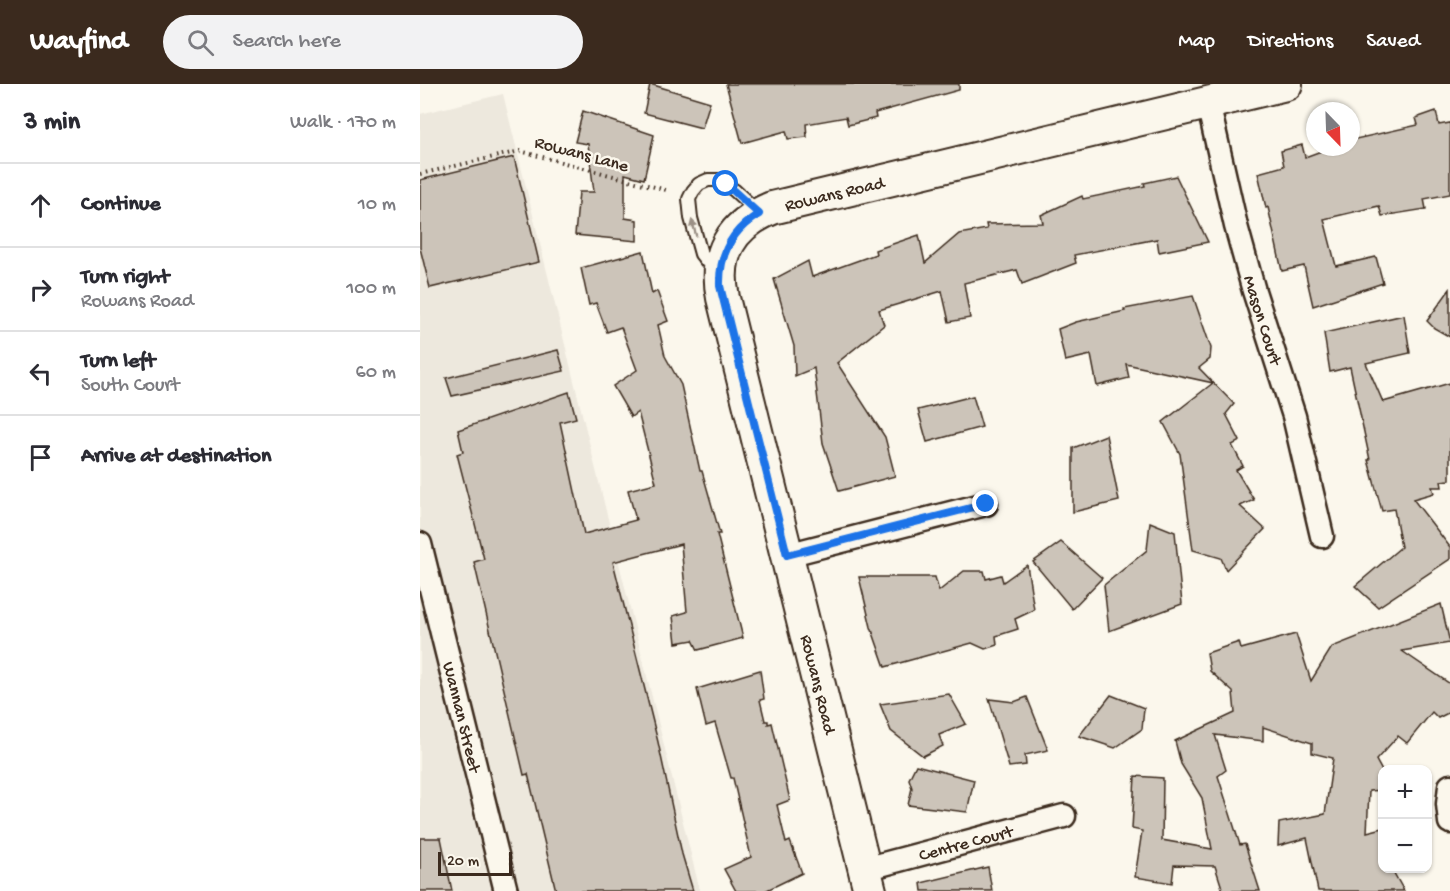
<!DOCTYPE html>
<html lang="en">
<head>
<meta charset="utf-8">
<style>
  :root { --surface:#fff; --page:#f2f2f3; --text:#2b2b33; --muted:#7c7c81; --line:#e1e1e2; --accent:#3b2a1e }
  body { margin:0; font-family:"Gochi Hand",sans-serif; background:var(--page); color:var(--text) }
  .controls { position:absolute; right:18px; bottom:18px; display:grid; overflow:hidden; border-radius:12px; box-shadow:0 2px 4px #0004 }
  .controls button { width:54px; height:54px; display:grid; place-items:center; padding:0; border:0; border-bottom:2px solid var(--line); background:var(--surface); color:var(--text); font:30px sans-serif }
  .compass { position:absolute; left:886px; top:18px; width:54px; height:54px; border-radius:50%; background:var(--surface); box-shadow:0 2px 4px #0004; rotate:157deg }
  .scale { position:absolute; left:18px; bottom:15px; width:74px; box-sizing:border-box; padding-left:6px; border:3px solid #3b2a1e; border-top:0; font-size:16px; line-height:21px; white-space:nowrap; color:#3b2a1e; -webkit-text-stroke:4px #fbf7ec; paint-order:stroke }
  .stop { position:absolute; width:18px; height:18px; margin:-14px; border:4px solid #1a73e8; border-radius:50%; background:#fff }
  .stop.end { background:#1a73e8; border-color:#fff; box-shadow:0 2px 6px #0008 }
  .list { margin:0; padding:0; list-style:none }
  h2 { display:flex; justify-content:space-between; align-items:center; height:78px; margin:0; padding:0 24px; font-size:26px }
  h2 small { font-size:20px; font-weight:400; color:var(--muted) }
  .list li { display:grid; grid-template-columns:39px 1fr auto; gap:18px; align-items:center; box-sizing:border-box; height:84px; padding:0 24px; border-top:2px solid var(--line) }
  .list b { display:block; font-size:22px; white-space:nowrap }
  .list p { margin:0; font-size:20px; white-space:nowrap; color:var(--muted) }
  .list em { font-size:20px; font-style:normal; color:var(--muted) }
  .icon { flex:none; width:33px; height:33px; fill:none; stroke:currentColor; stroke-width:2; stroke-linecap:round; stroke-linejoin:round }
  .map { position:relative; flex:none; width:1030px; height:807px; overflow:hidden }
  header { display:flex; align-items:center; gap:36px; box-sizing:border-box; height:84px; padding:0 30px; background:var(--accent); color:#fff }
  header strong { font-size:28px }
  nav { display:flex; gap:33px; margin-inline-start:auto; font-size:21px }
  .search { width:420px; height:54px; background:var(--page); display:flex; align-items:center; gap:15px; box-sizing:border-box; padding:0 21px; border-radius:33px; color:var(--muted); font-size:22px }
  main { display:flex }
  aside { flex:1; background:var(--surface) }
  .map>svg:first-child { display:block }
  .built { fill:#ede8dd }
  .building { fill:#ccc4b9; stroke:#3b2a1e; stroke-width:1.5 }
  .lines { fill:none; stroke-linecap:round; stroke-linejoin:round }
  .lane-casing { stroke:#3b2a1e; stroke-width:16 }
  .street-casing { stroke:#3b2a1e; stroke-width:27 }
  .secondary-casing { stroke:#3b2a1e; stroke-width:36 }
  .path { stroke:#3b2a1e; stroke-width:4; stroke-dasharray:1.5 4.5; stroke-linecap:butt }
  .lane { stroke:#fbf7ec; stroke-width:12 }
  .street { stroke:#fbf7ec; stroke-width:22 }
  .secondary { stroke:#fbf7ec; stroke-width:32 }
  .oneway { fill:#9b9085 }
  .route { stroke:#1a73e8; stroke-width:8 }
  .labels { text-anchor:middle; stroke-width:5; stroke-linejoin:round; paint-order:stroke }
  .street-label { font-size:18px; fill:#3b2a1e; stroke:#fbf7ec }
</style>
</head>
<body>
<header>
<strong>Wayfind</strong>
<div class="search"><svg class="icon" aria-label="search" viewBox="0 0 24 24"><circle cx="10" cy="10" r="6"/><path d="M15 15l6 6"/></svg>Search here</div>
<nav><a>Map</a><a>Directions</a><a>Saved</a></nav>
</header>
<main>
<aside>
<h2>3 min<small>Walk · 170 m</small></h2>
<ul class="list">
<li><svg class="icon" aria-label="ahead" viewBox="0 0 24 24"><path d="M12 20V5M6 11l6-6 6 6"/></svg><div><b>Continue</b></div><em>10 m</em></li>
<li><svg class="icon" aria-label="right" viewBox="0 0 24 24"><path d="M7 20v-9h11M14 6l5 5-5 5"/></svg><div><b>Turn right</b><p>Rowans Road</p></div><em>100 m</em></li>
<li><svg class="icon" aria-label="left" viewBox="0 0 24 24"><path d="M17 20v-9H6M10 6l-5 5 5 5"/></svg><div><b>Turn left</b><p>South Court</p></div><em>60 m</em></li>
<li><svg class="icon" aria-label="arrive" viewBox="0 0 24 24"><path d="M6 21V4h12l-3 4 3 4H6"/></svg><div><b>Arrive at destination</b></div></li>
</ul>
</aside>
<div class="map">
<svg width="1030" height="807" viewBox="0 0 1030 807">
  <rect width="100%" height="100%" fill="#fbf7ec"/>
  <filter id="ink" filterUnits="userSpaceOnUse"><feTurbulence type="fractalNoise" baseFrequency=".0167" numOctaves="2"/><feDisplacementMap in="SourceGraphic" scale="12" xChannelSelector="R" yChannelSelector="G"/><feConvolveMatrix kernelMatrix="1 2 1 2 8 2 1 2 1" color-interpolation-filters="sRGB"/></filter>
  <g filter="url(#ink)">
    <path class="built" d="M 83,10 L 280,807 L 0,807 L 0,30 Z"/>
    <g class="building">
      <path d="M 230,0 L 290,18 L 282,44 L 224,29 Z"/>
      <path d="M 306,0 L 539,0 L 539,6 L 455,29 L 456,34 L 428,41 L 426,33 L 386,40 L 387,53 L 368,55 L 366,47 L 322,59 Z"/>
      <path d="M 163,27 L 234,51 L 224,95 L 205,90 L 205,134 L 217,136 L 217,157 L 155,151 L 159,108 L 174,108 L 168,60 L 155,58 Z"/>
      <path d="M 1016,27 L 1019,41 L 1030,39 L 1030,110 L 1004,115 L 1006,125 L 962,132 L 959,122 L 904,135 L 916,182 L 956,173 L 963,199 L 893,222 L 884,182 L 862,187 L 848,123 L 846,124 L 838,89 L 864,82 L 861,67 L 882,61 L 885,73 L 912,63 L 931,63 L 931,56 L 998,41 L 996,34 Z"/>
      <path d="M 94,73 L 119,178 L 10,204 L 0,164 L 0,96 Z"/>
      <path d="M 756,92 L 788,158 L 739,168 L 737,155 L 654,171 L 656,179 L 602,200 L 597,186 L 544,199 L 550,234 L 529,238 L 522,207 L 459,226 L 464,241 L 417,279 L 465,353 L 475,392 L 419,407 L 403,359 L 394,284 L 375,292 L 374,262 L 354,195 L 388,177 L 392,193 L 456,170 L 455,166 L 499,151 L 505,179 L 539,150 L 567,145 L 566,140 L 623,139 L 621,131 L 662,112 L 663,115 L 725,102 L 724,99 Z"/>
      <path d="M 223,167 L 232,210 L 237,207 L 248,237 L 238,241 L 245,272 L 261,301 L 280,387 L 282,387 L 300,450 L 297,450 L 323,554 L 278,566 L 273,556 L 256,559 L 253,532 L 267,528 L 261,460 L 193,478 L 238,658 L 262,770 L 273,807 L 136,807 L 108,690 L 104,691 L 54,478 L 64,475 L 37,370 L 43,368 L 38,346 L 149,308 L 156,334 L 140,338 L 164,450 L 216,436 L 208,406 L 236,399 L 218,328 L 211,333 L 193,302 L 217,286 L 201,243 L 187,248 L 176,219 L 169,221 L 161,184 Z"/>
      <path d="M 1030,205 L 1030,253 L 1014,244 L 1007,237 Z"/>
      <path d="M 773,212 L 791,264 L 790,275 L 779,284 L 814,320 L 806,330 L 820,357 L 812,361 L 823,382 L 816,386 L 834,416 L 820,422 L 845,445 L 806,486 L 801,474 L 773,466 L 760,370 L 743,338 L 793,299 L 706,280 L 709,294 L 677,302 L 671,271 L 645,277 L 638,245 L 656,238 L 705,227 L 704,225 Z"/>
      <path d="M 984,231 L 990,269 L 946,279 L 963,318 L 1030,299 L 1030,396 L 1021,397 L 1022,403 L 1012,403 L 1014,409 L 993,415 L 1030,463 L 1030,475 L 958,523 L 935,502 L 981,463 L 974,425 L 962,427 L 948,376 L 950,376 L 930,283 L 910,288 L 904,249 Z"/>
      <path d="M 138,266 L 144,287 L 32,312 L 26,294 Z"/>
      <path d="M 553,312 L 562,343 L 507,358 L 498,326 Z"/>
      <path d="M 686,351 L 699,417 L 653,428 L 653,364 Z"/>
      <path d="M 730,438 L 755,448 L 762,520 L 689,547 L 684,501 L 727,466 Z"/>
      <path d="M 641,458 L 682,494 L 652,525 L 613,478 Z"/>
      <path d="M 607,481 L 614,526 L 595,535 L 598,545 L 576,552 L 577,561 L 565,565 L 552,559 L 465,583 L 451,543 L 439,493 L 515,493 L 519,507 L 544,487 L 564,487 L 566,495 L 581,491 L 583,498 Z"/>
      <path d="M 1021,520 L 1030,559 L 982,567 L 1030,600 L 1030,628 L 1018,634 L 1012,628 L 987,659 L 978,652 L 956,676 L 963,689 L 963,706 L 949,707 L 947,748 L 963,744 L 963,784 L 971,784 L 984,807 L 898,807 L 887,754 L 858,762 L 859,739 L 905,730 L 913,674 L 892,669 L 892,659 L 843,643 L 843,657 L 795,651 L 806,686 L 798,692 L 820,761 L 825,760 L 840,807 L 803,807 L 795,782 L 754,781 L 752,799 L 715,793 L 722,747 L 712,745 L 715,692 L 743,694 L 742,756 L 792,765 L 782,714 L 761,680 L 755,657 L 815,629 L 813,608 L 790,587 L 787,569 L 819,558 L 821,565 L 876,550 L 891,597 L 912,563 Z"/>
      <path d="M 340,586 L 344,615 L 340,616 L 345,637 L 348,637 L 348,640 L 352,639 L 370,716 L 357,721 L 366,759 L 370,757 L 382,789 L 345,807 L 316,807 L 304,785 L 331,773 L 313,694 L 311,694 L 295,639 L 286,642 L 277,605 Z"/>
      <path d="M 529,610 L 546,640 L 519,651 L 523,662 L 503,672 L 471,647 L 460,620 Z"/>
      <path d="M 691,611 L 724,624 L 722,645 L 695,664 L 659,652 Z"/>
      <path d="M 607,613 L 628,666 L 605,671 L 606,681 L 589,683 L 569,615 L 594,618 Z"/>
      <path d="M 496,681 L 554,696 L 547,728 L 488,721 L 492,704 L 489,695 Z"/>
      <path d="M 0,754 L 21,754 L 32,807 L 0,807 Z"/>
      <path d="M 568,783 L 572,807 L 502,807 L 501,799 Z"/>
    </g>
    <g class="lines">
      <defs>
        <path id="lane" d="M 296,189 L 281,170 L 271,134 L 269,115 L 273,107 L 279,100 L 288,96 L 298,96 L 314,106 L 339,129"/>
        <g id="street">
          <path id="s1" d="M 788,19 L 816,142 L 834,207 L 874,332 L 902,452"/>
          <path id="s2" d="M 0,460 L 86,807"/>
          <path d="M 367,471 L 566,420"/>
          <path d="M 1030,702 L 1028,720 L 1030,738"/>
          <path id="s3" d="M 445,785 L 644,732"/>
        </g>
        <g id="secondary">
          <path id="s4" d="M 450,807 L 303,214 C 294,170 311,141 352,124 L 866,0"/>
        </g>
      </defs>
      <use href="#lane" class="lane-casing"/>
      <use href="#street" class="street-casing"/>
      <use href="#secondary" class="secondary-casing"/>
      <path class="path" d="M 0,90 L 100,67 L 246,106"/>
      <use href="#lane" class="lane"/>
      <use href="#street" class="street"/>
      <use href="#secondary" class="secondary"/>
    </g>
    <defs><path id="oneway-solid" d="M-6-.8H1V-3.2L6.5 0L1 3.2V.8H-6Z" transform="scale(1.5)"/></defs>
    <use class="oneway" href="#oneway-solid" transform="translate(274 144) rotate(-106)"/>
  </g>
  <g class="lines" filter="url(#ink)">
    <path class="route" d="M 306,100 L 339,130 C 312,146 299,169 300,202 L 367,471 L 566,420"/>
  </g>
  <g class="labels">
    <g class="street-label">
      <text transform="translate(162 69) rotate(15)" y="6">Rowans Lane</text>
      <text dy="6" stroke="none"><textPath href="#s4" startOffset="788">Rowans Road</textPath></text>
      <text dy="6" stroke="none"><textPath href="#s1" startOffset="224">Mason Court</textPath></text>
      <text transform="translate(399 600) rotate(76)" y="6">Rowans Road</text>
      <text dy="6" stroke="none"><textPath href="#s2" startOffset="178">Wannan Street</textPath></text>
      <text dy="6" stroke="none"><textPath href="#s3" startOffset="104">Centre Court</textPath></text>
    </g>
  </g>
</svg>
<div class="controls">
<button>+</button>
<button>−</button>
</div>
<svg class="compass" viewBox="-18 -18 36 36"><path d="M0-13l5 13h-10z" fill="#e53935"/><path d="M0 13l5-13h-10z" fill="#7c7c81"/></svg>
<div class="scale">20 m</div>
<div class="stop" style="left:306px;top:100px"></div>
<div class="stop end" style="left:566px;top:420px"></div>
</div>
</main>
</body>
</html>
